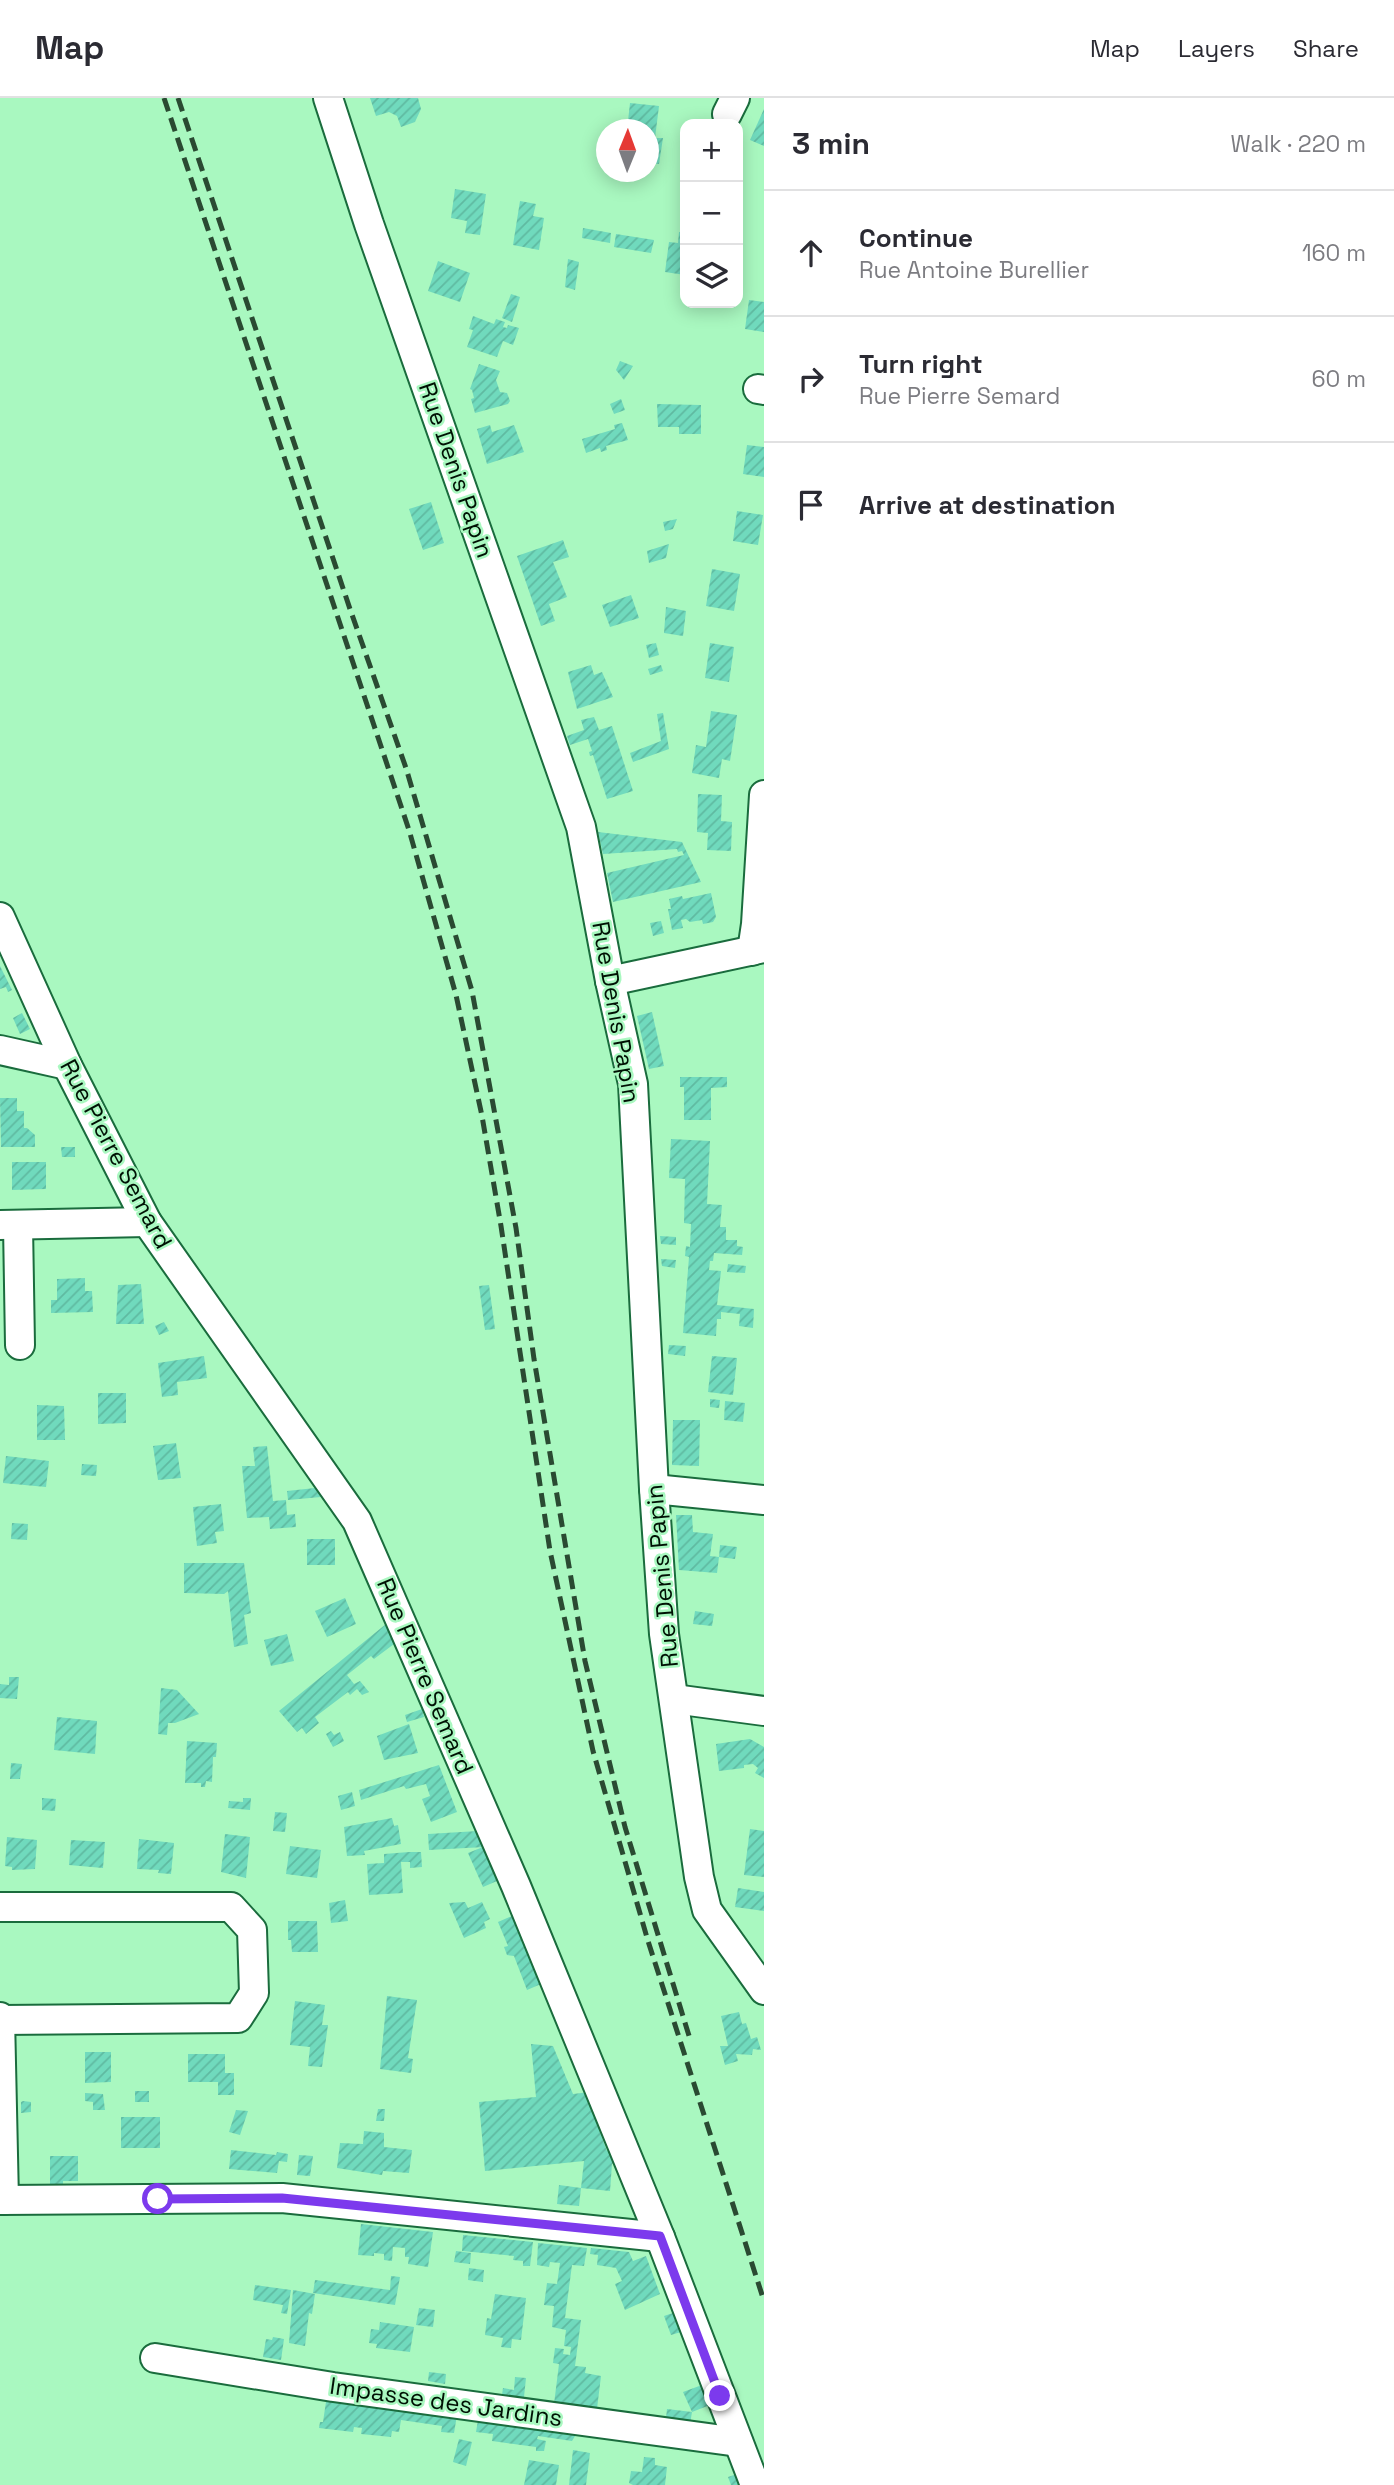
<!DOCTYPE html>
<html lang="en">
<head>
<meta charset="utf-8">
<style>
  :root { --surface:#fff; --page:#f7f7f7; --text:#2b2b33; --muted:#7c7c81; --line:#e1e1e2 }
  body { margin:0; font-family:"Space Grotesk",sans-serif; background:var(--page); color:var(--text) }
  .controls { position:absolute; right:21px; top:21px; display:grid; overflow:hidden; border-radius:14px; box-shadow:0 4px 18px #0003 }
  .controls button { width:63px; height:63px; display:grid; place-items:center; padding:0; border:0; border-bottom:2px solid var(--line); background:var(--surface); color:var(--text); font:35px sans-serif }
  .compass { position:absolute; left:596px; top:21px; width:63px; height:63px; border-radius:50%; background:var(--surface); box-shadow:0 4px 18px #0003; rotate:1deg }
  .stop { position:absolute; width:21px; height:21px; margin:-16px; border:5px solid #7c3aed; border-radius:50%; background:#fff }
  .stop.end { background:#7c3aed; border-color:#fff; box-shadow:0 2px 7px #0008 }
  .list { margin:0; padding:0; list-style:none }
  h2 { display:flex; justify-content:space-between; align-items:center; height:91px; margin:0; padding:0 28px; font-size:30px }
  h2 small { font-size:23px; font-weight:400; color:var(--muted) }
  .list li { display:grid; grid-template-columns:46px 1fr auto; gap:21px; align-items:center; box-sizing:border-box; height:126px; padding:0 28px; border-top:2px solid var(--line) }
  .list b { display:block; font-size:26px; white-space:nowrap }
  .list p { margin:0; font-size:23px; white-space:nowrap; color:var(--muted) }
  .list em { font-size:23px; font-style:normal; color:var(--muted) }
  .icon { flex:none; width:38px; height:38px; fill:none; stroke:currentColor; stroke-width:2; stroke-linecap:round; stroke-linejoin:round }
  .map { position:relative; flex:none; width:764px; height:2387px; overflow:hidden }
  header { display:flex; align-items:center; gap:42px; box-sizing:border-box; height:98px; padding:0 35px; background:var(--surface); border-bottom:2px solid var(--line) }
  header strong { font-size:33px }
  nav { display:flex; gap:38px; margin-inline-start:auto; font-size:24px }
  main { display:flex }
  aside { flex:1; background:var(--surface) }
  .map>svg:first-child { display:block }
  .building { fill:url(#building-hatch) }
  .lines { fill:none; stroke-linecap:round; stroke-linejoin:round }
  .minor-casing { stroke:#1a6c3d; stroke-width:32 }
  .minor { stroke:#fff; stroke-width:28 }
  .rail { stroke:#2a4a32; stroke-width:5; stroke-dasharray:14 7; stroke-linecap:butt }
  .route { stroke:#7c3aed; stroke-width:9 }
  .labels { text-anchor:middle; stroke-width:5; stroke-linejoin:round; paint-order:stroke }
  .street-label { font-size:24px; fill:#001104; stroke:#a9f8c0 }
</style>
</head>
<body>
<header>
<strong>Map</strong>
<nav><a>Map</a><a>Layers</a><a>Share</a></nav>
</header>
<main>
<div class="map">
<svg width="764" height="2387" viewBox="0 0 764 2387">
  <defs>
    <pattern id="building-hatch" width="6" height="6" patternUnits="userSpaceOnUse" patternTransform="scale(1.75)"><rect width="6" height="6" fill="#70dabd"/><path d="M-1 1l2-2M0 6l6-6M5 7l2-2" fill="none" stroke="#5fbaa1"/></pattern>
  </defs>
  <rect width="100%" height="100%" fill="#a9f8c0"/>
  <g class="building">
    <path d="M 370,0 L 418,0 L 421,11 L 415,24 L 401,29 L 397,18 L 389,14 L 376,18 Z"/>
    <path d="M 630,5 L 659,8 L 655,40 L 663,40 L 659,66 L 648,65 L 648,32 L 627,32 Z"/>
    <path d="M 764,11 L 764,48 L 750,42 Z"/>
    <path d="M 455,91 L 486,96 L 480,137 L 465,135 L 467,123 L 451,120 Z"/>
    <path d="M 520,103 L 536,106 L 533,118 L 544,120 L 539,152 L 513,147 Z"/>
    <path d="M 583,130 L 611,135 L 610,145 L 582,140 Z"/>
    <path d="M 679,134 L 685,134 L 685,177 L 665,174 L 669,144 L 678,145 Z"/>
    <path d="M 616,136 L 654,142 L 651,155 L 614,149 Z"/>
    <path d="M 568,161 L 579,164 L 575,192 L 565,189 Z"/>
    <path d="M 438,163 L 470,175 L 460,204 L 428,193 Z"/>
    <path d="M 511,196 L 520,199 L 512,224 L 502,220 Z"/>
    <path d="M 749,202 L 764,204 L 764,234 L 745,231 Z"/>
    <path d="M 473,218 L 494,226 L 496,221 L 505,224 L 503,229 L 507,230 L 508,227 L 519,230 L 513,247 L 503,243 L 497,259 L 467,249 L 473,232 L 469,231 Z"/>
    <path d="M 620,263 L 633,268 L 624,282 L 616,272 Z"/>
    <path d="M 479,266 L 500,273 L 496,282 L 500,294 L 507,295 L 510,303 L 508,306 L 475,315 L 471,301 L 474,300 L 472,292 L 470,291 Z"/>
    <path d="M 621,301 L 625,312 L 614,316 L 610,306 Z"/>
    <path d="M 657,306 L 701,307 L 701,336 L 679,336 L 679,329 L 658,329 Z"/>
    <path d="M 622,325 L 628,342 L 606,348 L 607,352 L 601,354 L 600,350 L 586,355 L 582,341 L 615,331 L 614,327 Z"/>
    <path d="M 490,327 L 492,334 L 514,327 L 524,354 L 487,366 L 477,331 Z"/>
    <path d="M 747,347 L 764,349 L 764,379 L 743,376 Z"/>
    <path d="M 431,404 L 444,445 L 423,452 L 409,411 Z"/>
    <path d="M 737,413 L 763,417 L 758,447 L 733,443 Z"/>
    <path d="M 677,421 L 673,431 L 665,433 L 663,424 Z"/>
    <path d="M 563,442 L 569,459 L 553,464 L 567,499 L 549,506 L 555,523 L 541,528 L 517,458 Z"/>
    <path d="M 669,446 L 666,460 L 649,465 L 647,453 Z"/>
    <path d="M 712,471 L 740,476 L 734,513 L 706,508 Z"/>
    <path d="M 631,497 L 639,520 L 610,529 L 602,507 Z"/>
    <path d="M 666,509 L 686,513 L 683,538 L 664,535 Z"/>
    <path d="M 656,545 L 659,557 L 649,560 L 646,547 Z"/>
    <path d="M 710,545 L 734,549 L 729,584 L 705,580 Z"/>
    <path d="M 591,567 L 594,577 L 602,574 L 613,599 L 577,611 L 568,574 Z"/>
    <path d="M 661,567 L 663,573 L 650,577 L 648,571 Z"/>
    <path d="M 711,613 L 737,617 L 730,663 L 722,661 L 719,680 L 692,675 L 696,647 L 706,649 Z"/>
    <path d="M 663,615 L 669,651 L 633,664 L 630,655 L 661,643 L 657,616 Z"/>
    <path d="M 594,619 L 599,632 L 612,628 L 633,693 L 607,701 L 593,657 L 590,658 L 589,654 L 592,653 L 588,641 L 570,647 L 567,638 L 584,632 L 581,622 Z"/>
    <path d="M 698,696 L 722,697 L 721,723 L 732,724 L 731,753 L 707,752 L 708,735 L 697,734 Z"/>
    <path d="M 598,734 L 682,744 L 701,784 L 613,804 L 607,775 L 684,757 L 682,753 L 678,754 L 677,751 L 603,756 Z"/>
    <path d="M 711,795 L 716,819 L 713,824 L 703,826 L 702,822 L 690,824 L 686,821 L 681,822 L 683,830 L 672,832 L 668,811 L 671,811 L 669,801 L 682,798 L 683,801 Z"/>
    <path d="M 661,823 L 664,835 L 653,838 L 650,825 Z"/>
    <path d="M 0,868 L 12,892 L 8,894 L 6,889 L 0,891 Z"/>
    <path d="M 652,914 L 664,968 L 649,971 L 637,918 Z"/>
    <path d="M 22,915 L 30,931 L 20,936 L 13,920 Z"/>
    <path d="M 680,979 L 727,979 L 727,989 L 711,990 L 711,1022 L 684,1022 L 684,989 L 680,989 Z"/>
    <path d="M 0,1000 L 17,1000 L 17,1013 L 24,1013 L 24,1030 L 27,1030 L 35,1037 L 35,1049 L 1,1049 Z"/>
    <path d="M 671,1041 L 710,1043 L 707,1106 L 722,1107 L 720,1129 L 726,1129 L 726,1142 L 737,1142 L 737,1148 L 743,1149 L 742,1157 L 714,1155 L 713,1163 L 710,1163 L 709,1172 L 721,1173 L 717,1207 L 754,1211 L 753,1230 L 739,1228 L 740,1216 L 721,1214 L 721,1221 L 717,1221 L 716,1238 L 683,1235 L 689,1159 L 685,1158 L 686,1148 L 690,1149 L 691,1126 L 684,1125 L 685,1081 L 669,1080 Z"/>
    <path d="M 61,1049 L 75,1049 L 75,1059 L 62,1059 Z"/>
    <path d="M 12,1064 L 46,1064 L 46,1091 L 12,1092 Z"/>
    <path d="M 660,1138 L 676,1139 L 676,1147 L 661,1146 Z"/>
    <path d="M 661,1161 L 676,1162 L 675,1170 L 662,1168 Z"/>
    <path d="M 728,1166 L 746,1168 L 745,1175 L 727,1174 Z"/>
    <path d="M 85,1180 L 85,1193 L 92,1193 L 93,1214 L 51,1215 L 51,1202 L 57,1202 L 57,1181 Z"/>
    <path d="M 141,1186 L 144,1226 L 116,1226 L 118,1187 Z"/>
    <path d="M 489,1187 L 495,1231 L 485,1232 L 479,1188 Z"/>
    <path d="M 164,1224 L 169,1233 L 159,1237 L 155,1228 Z"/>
    <path d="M 669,1247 L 686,1248 L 685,1258 L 668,1256 Z"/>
    <path d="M 204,1258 L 207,1280 L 177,1284 L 178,1297 L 162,1299 L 158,1265 Z"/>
    <path d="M 712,1258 L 737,1260 L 733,1297 L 708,1294 Z"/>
    <path d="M 98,1295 L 126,1295 L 126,1325 L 98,1326 Z"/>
    <path d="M 710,1301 L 720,1302 L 719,1310 L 710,1309 Z"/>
    <path d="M 725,1303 L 745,1305 L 743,1324 L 724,1322 Z"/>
    <path d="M 37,1307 L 64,1308 L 65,1342 L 37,1342 Z"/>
    <path d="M 673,1322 L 700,1322 L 699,1368 L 672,1367 Z"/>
    <path d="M 176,1345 L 181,1380 L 158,1382 L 153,1348 Z"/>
    <path d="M 267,1348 L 273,1403 L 286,1402 L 287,1417 L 295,1416 L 296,1429 L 270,1431 L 269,1419 L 247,1420 L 242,1368 L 255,1368 L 253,1349 Z"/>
    <path d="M 6,1358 L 49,1363 L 46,1389 L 3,1385 Z"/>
    <path d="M 82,1366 L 97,1367 L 96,1378 L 81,1377 Z"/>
    <path d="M 315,1390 L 321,1399 L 288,1402 L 287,1393 Z"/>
    <path d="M 221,1406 L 224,1433 L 215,1434 L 217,1445 L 197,1448 L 193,1409 Z"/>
    <path d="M 676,1417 L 692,1417 L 693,1434 L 713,1436 L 710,1458 L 719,1459 L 717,1475 L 679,1472 Z"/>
    <path d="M 12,1425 L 28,1426 L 27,1442 L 11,1441 Z"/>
    <rect x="307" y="1441" width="28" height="26"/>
    <path d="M 720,1447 L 737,1449 L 735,1461 L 719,1459 Z"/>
    <path d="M 184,1465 L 244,1465 L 251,1515 L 244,1517 L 248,1546 L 234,1549 L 228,1493 L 224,1496 L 184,1495 Z"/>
    <path d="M 345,1500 L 356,1526 L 327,1539 L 315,1513 Z"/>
    <path d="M 695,1513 L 714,1516 L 712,1528 L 693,1526 Z"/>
    <path d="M 386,1526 L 394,1546 L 374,1561 L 371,1558 L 347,1577 L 354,1586 L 360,1583 L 369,1594 L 362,1597 L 357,1591 L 350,1597 L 348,1594 L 315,1619 L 319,1625 L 306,1636 L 302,1630 L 297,1634 L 279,1613 Z"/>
    <path d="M 287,1536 L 294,1563 L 271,1568 L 264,1542 Z"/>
    <path d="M 9,1579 L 19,1579 L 17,1601 L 0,1600 L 0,1586 L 9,1587 Z"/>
    <path d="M 161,1590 L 177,1592 L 199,1616 L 175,1625 L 168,1625 L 167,1637 L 158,1636 Z"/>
    <path d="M 422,1611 L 424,1619 L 407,1624 L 405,1617 Z"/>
    <path d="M 57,1619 L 97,1623 L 95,1656 L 54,1652 Z"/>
    <path d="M 409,1626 L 418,1655 L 384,1662 L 377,1638 Z"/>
    <path d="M 331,1633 L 334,1637 L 340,1634 L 344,1643 L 333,1649 L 326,1636 Z"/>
    <path d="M 750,1641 L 764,1649 L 764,1680 L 755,1675 L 758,1670 L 753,1666 L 744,1667 L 744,1670 L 719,1673 L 716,1646 Z"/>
    <path d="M 187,1643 L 217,1645 L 216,1659 L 213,1659 L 212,1684 L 206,1683 L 205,1689 L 201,1689 L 201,1685 L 185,1685 Z"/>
    <path d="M 11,1665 L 22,1666 L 20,1681 L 10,1681 Z"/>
    <path d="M 439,1667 L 457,1714 L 431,1724 L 422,1701 L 430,1698 L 426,1686 L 406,1691 L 404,1688 L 361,1702 L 359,1692 Z"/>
    <path d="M 352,1694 L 355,1708 L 341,1712 L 338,1698 Z"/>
    <path d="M 42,1700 L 56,1701 L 55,1713 L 42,1712 Z"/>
    <path d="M 243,1700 L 251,1700 L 250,1712 L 228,1710 L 229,1703 L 243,1704 Z"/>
    <path d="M 275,1714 L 287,1715 L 285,1734 L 273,1733 Z"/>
    <path d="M 392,1720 L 394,1728 L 398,1727 L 401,1746 L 364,1753 L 365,1757 L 347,1758 L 344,1729 Z"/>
    <path d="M 750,1731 L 764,1733 L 764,1779 L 744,1777 Z"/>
    <path d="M 478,1733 L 485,1749 L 429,1752 L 428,1736 Z"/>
    <path d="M 225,1736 L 250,1739 L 246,1780 L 221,1774 Z"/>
    <path d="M 7,1739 L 37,1742 L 35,1771 L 12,1772 L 12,1769 L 5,1768 Z"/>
    <path d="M 139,1741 L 174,1745 L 171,1776 L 158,1775 L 159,1772 L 137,1771 Z"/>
    <path d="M 71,1742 L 105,1744 L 103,1770 L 69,1767 Z"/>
    <path d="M 290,1748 L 321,1752 L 317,1780 L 286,1776 Z"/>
    <path d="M 483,1749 L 497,1783 L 483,1789 L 468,1755 Z"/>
    <path d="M 409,1754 L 421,1754 L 422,1769 L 410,1770 L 410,1764 L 401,1764 L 403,1795 L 369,1797 L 367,1766 L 384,1765 L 384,1756 Z"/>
    <path d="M 738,1790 L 764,1794 L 764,1813 L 735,1809 Z"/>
    <path d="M 345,1802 L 348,1823 L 331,1825 L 329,1805 Z"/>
    <path d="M 465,1804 L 468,1810 L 482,1804 L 490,1821 L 484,1824 L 486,1830 L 464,1840 L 449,1805 Z"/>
    <path d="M 512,1818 L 541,1886 L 527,1892 L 514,1858 L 507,1857 L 504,1849 L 508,1848 L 498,1824 Z"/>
    <path d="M 288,1823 L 317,1823 L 318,1854 L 292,1854 L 291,1842 L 288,1842 Z"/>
    <path d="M 387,1898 L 417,1902 L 408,1960 L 413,1961 L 411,1975 L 380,1971 Z"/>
    <path d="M 295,1903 L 325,1907 L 322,1927 L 328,1927 L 322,1969 L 308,1968 L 310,1949 L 290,1947 Z"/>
    <path d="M 739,1914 L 742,1926 L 746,1925 L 751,1941 L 757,1939 L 761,1952 L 753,1951 L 752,1957 L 736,1956 L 738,1963 L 725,1967 L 720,1948 L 728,1948 L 721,1918 Z"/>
    <path d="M 531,1946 L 553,1948 L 573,1996 L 590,1994 L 601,2024 L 599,2032 L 607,2053 L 614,2055 L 617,2063 L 612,2066 L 610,2093 L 581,2090 L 579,2108 L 557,2106 L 559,2087 L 581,2090 L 584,2063 L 485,2073 L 479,2004 L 536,1999 Z"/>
    <path d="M 85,1954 L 111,1954 L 111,1984 L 85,1985 Z"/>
    <path d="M 188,1956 L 225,1956 L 225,1975 L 234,1975 L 234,1997 L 218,1997 L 218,1984 L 188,1984 Z"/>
    <rect x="135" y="1993" width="14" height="11"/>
    <path d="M 85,1995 L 103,1996 L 105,2012 L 93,2012 L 93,2004 L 85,2003 Z"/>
    <path d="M 23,2003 L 31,2004 L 31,2014 L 21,2015 L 21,2004 Z"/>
    <path d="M 378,2011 L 385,2011 L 384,2023 L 376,2023 Z"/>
    <path d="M 236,2012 L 248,2013 L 240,2037 L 229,2034 Z"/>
    <rect x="121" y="2019" width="39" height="31"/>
    <path d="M 364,2033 L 384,2035 L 384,2049 L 412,2052 L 409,2075 L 383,2073 L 382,2077 L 337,2070 L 340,2045 L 363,2046 Z"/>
    <path d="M 231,2052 L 276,2057 L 277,2054 L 288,2056 L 287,2064 L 279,2063 L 277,2075 L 229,2071 Z"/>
    <path d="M 299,2057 L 313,2058 L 310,2078 L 297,2077 Z"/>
    <path d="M 50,2058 L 78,2058 L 78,2083 L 63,2083 L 63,2087 L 50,2088 Z"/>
    <path d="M 361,2126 L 433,2134 L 428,2169 L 408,2166 L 409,2159 L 405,2159 L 405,2150 L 393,2149 L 392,2163 L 384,2162 L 384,2156 L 374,2155 L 374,2158 L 358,2157 Z"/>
    <path d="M 463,2137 L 533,2144 L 530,2168 L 523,2168 L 523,2163 L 513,2162 L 514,2158 L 462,2153 Z"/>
    <path d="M 538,2145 L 587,2150 L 584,2168 L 572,2167 L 565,2220 L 581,2222 L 575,2268 L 586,2269 L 585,2275 L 601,2278 L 596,2319 L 553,2314 L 559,2266 L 553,2265 L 555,2250 L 564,2251 L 563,2256 L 570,2257 L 571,2249 L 564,2248 L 566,2232 L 552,2229 L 554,2208 L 544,2207 L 547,2185 L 557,2186 L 560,2165 L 550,2164 L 549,2169 L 537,2167 Z"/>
    <path d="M 591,2150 L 629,2154 L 633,2163 L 646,2158 L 660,2196 L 625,2212 L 615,2186 L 622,2183 L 616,2170 L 597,2167 L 598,2157 L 590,2156 Z"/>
    <path d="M 456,2153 L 471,2155 L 470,2166 L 454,2164 Z"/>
    <path d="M 469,2170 L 484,2172 L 483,2184 L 468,2182 Z"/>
    <path d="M 391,2178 L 400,2179 L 395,2207 L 313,2195 L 315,2182 L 390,2192 Z"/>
    <path d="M 255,2187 L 291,2192 L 287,2216 L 281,2215 L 283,2207 L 253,2202 Z"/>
    <path d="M 293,2192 L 315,2196 L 312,2216 L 309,2215 L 305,2248 L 289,2245 Z"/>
    <path d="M 495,2196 L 526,2200 L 521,2242 L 512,2241 L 511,2250 L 501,2249 L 503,2240 L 485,2237 L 487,2220 L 491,2221 Z"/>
    <path d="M 419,2210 L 435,2212 L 433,2229 L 416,2227 Z"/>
    <path d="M 673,2215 L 681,2234 L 671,2237 L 664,2218 Z"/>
    <path d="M 380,2224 L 414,2229 L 410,2254 L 376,2250 L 377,2246 L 369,2245 L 371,2231 L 379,2232 Z"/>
    <path d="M 273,2239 L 284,2241 L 281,2262 L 263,2259 L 266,2241 L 272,2242 Z"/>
    <path d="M 429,2274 L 446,2276 L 445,2286 L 428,2283 Z"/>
    <path d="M 515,2279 L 526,2280 L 524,2299 L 513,2298 L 512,2306 L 501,2304 L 503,2290 L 514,2292 Z"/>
    <path d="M 702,2287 L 710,2307 L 692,2314 L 683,2294 Z"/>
    <path d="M 327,2297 L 457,2317 L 454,2335 L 441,2334 L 442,2328 L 401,2322 L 399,2334 L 392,2333 L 391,2339 L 361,2336 L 362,2330 L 354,2329 L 353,2334 L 319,2330 L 320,2324 L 323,2324 Z"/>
    <path d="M 667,2311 L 692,2314 L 689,2332 L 665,2329 Z"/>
    <path d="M 479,2316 L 580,2330 L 572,2343 L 538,2338 L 537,2341 L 546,2343 L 544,2353 L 536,2353 L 536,2349 L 492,2343 L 493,2336 L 476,2334 Z"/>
    <path d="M 459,2341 L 472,2344 L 466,2368 L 453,2364 Z"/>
    <path d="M 573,2352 L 590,2355 L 586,2387 L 569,2387 Z"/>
    <path d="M 644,2359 L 655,2360 L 655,2367 L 667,2369 L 665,2387 L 633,2387 L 629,2385 L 631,2373 L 642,2374 Z"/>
    <path d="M 529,2362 L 559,2367 L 556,2387 L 524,2387 Z"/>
    <path d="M 737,2376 L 741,2387 L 731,2387 L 728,2379 Z"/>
  </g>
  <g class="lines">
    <defs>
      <g id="minor">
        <path d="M 328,0 L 369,126 L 581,729 L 610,883 L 633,986 L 654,1391 L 664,1536 L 699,1779 L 707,1812 L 764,1892"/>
        <path d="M 727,16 L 735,0"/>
        <path d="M 758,291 L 764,292"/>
        <path d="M 0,819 L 67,967 L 147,1124 L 357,1423 L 516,1788 L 660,2139 L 755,2387"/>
        <path d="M 752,853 L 756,826 L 764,697"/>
        <path d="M 610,883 L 764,850"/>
        <path d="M 0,952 L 67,967"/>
        <path d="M 0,1127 L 147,1124"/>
        <path d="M 18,1127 L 20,1247"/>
        <path d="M 654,1391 L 764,1402"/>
        <path d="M 674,1601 L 764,1613"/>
        <path d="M 0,1809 L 231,1809 L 252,1832 L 254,1895 L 238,1920 L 0,1922"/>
        <path d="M 0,1919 L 4,2102"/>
        <path d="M 0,2102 L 282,2100 L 660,2139"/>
        <path d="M 155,2260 L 333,2289 L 738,2344"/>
      </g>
    </defs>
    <use href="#minor" class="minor-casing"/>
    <use href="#minor" class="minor"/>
    <g class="rail">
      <path d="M 164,0 L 409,732 L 456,897 L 482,1018 L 501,1128 L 550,1453 L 593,1653 L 648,1843 L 764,2203"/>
      <path d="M 178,0 L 350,511 L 406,670 L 472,893 L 516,1130 L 534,1261 L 585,1563 L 625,1729 L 690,1941"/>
    </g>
  </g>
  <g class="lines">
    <path class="route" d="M 158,2101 L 282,2100 L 660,2138 L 720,2298"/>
  </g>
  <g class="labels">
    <g class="street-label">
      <text transform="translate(456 372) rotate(71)" y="8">Rue Denis Papin</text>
      <text transform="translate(616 914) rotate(80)" y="8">Rue Denis Papin</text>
      <text transform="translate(116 1056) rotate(62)" y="8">Rue Pierre Semard</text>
      <text transform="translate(662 1478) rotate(-95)" y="8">Rue Denis Papin</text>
      <text transform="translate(425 1578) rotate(67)" y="8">Rue Pierre Semard</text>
      <text transform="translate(446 2304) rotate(8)" y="8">Impasse des Jardins</text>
    </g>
  </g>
</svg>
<div class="controls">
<button>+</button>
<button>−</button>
<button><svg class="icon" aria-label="layers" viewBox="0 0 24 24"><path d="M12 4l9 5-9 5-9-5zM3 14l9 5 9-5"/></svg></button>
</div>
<svg class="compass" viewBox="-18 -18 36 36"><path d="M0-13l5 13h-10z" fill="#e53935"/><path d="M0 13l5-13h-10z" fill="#7c7c81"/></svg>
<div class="stop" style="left:158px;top:2101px"></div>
<div class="stop end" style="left:720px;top:2298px"></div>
</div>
<aside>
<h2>3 min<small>Walk · 220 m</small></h2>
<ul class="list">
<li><svg class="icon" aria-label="ahead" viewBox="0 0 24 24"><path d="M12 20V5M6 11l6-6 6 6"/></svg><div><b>Continue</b><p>Rue Antoine Burellier</p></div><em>160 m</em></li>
<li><svg class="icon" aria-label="right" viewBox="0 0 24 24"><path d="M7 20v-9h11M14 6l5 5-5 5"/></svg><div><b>Turn right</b><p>Rue Pierre Semard</p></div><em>60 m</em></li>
<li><svg class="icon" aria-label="arrive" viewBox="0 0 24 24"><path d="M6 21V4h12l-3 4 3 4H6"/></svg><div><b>Arrive at destination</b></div></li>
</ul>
</aside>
</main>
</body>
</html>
